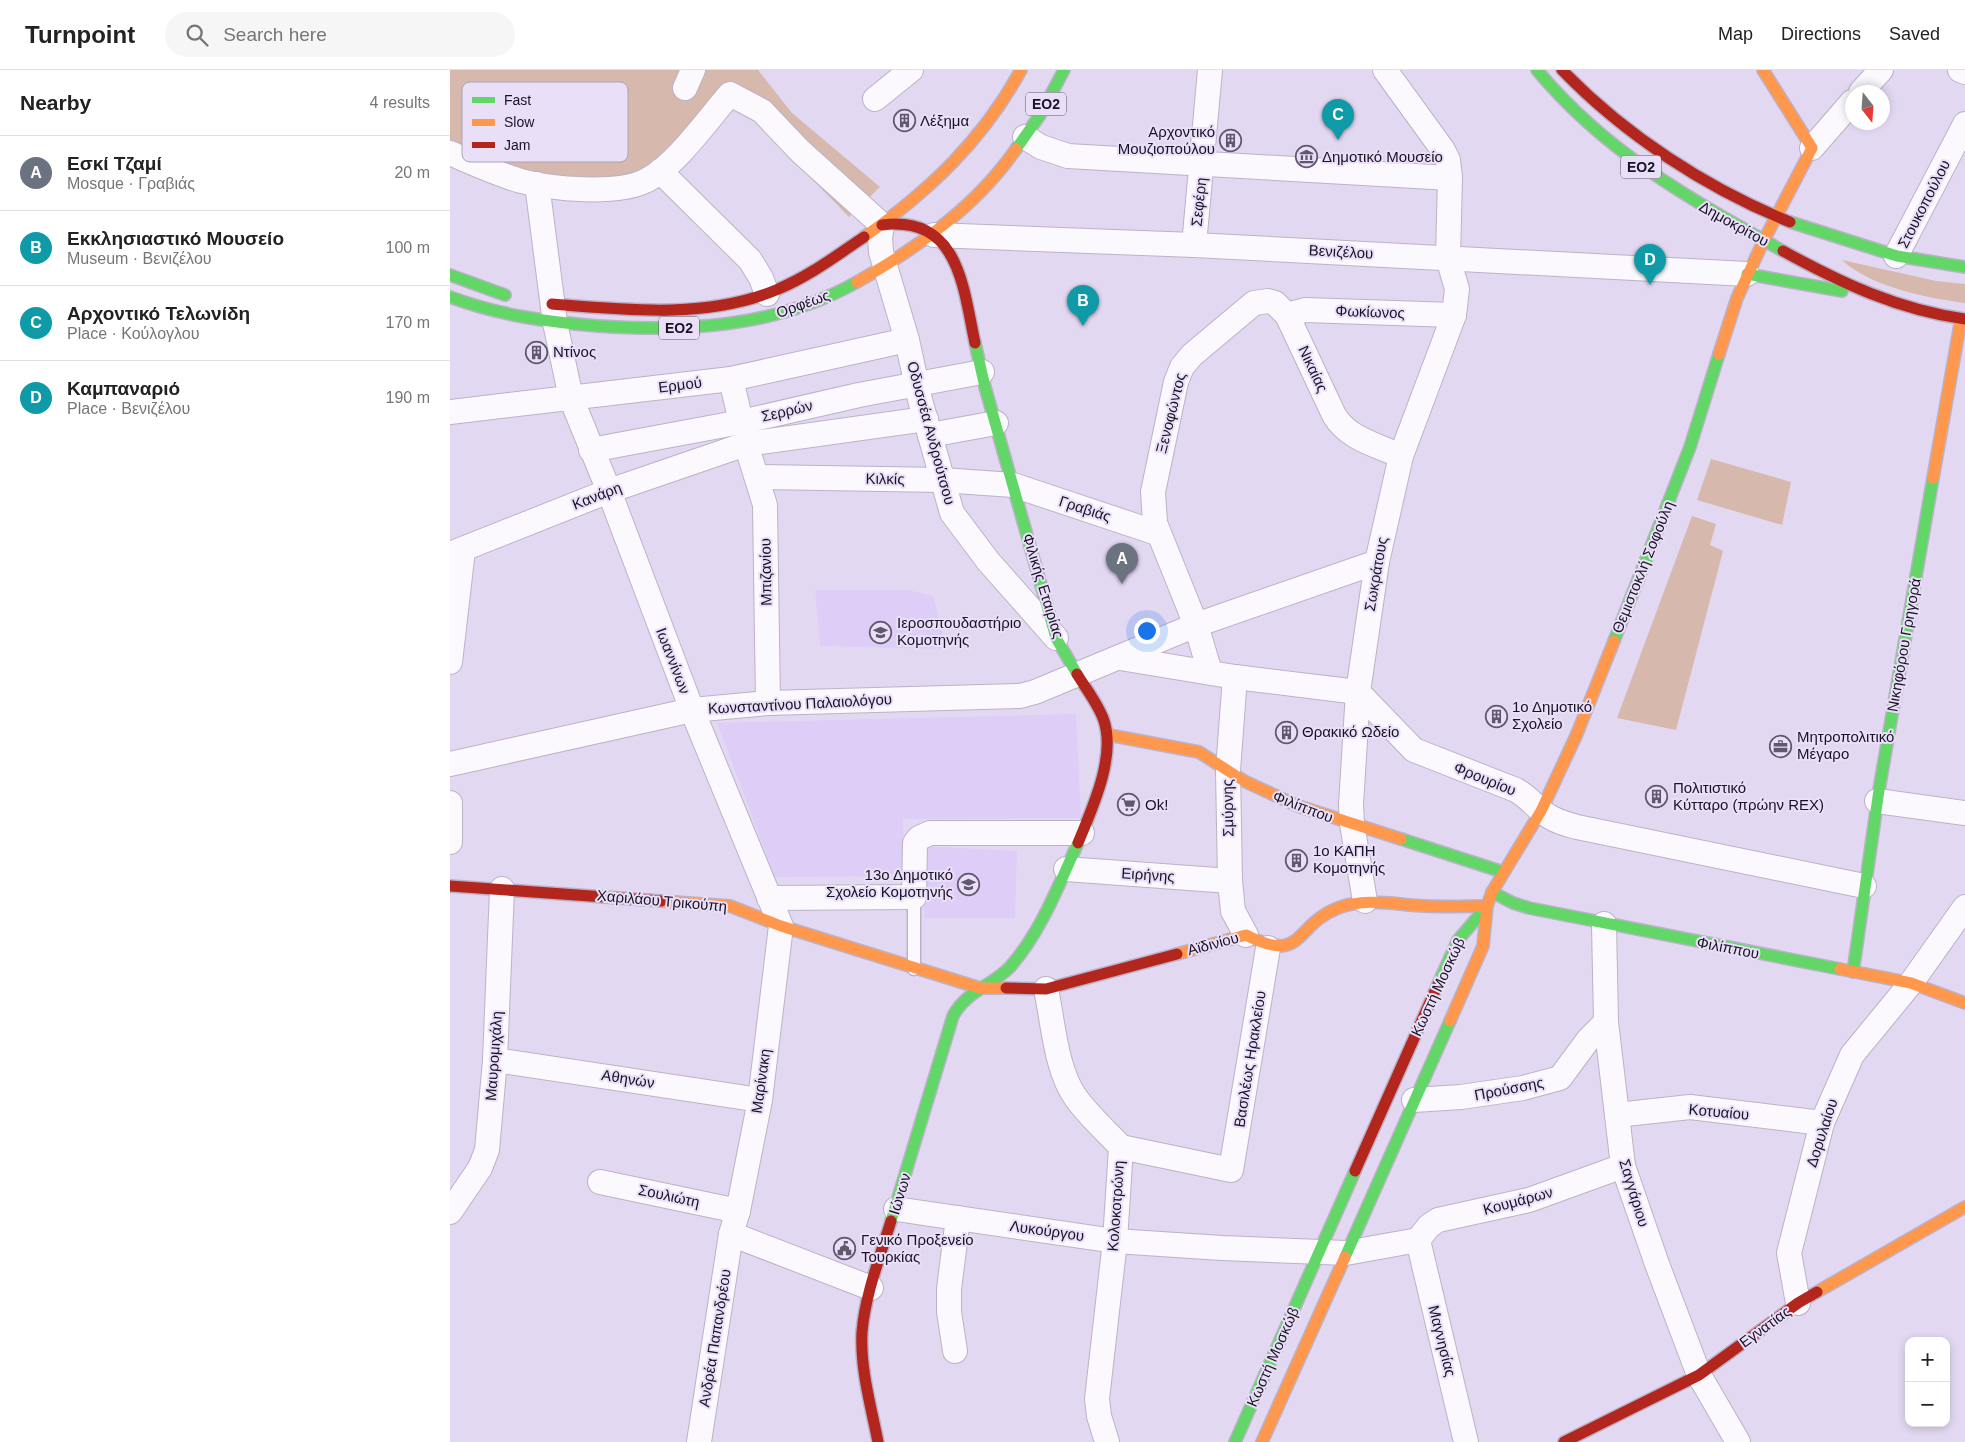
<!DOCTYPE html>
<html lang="en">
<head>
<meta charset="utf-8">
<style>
  :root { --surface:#fff; --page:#f6f6f6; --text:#222; --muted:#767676; --line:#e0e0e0; --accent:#d93025 }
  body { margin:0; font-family:Helvetica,sans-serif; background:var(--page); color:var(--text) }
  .controls { position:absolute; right:15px; bottom:15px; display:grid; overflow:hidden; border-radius:10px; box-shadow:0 2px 8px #0003 }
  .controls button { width:45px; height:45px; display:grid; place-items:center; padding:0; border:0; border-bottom:1px solid var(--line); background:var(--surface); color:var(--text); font:25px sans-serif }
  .compass { position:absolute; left:1395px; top:15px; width:45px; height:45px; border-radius:50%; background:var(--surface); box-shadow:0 2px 8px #0003; rotate:163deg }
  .you { position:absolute; left:696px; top:560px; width:18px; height:18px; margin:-12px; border:4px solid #fff; border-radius:50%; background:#1a73e8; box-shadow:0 0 0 8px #1a73e833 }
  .badge { display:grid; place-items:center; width:32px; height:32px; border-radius:50%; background:var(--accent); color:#fff; font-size:16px; font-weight:700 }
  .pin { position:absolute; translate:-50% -41px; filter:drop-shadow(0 1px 2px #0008) }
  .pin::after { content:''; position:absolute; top:26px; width:18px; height:15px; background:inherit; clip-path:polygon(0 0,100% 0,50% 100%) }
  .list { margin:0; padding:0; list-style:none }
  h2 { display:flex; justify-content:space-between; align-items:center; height:65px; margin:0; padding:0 20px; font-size:21px }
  h2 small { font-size:16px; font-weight:400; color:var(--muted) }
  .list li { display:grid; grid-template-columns:32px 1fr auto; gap:15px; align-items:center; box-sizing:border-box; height:75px; padding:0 20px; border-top:1px solid var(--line) }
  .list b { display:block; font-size:19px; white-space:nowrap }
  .list p { margin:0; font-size:16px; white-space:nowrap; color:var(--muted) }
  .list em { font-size:16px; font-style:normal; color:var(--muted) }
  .icon { flex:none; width:28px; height:28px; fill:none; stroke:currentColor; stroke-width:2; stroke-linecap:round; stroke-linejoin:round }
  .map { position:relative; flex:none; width:1515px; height:1372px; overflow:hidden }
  header { display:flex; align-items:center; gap:30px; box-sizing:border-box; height:70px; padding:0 25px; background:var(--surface); border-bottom:1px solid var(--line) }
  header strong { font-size:24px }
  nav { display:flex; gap:28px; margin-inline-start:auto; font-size:18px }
  .search { width:350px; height:45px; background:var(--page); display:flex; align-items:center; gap:12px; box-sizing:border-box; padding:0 18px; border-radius:28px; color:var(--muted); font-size:19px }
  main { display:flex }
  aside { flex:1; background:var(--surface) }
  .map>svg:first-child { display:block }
  .built { fill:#decdf6 }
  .green { fill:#d6b8ac }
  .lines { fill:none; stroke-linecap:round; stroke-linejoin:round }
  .lane-casing { stroke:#bbb2c8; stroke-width:15 }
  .street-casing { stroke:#bbb2c8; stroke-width:26 }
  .fast-casing { stroke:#bbb2c8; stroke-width:14 }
  .slow-casing { stroke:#bbb2c8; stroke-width:14 }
  .jam-casing { stroke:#bbb2c8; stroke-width:14 }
  .lane { stroke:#fbf9fd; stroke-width:12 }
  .street { stroke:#fbf9fd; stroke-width:24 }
  .fast { stroke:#63d668; stroke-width:11 }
  .slow { stroke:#ff974d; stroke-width:11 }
  .jam { stroke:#b3261e; stroke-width:11 }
  .labels { text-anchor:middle; stroke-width:4; stroke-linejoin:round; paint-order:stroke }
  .shield { fill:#e9e0f8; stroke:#595066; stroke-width:1 }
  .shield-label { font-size:14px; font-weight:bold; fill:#1b1227 }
  .poi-label { font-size:15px; fill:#1b1227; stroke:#e9e0f8; text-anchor:start }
  .street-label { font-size:15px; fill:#1b1227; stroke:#e9e0f8 }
  .key { fill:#e9e0f8; stroke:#aba2b9; stroke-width:1 }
  .key-label { font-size:14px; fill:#1b1227 }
</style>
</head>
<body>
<header>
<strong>Turnpoint</strong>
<div class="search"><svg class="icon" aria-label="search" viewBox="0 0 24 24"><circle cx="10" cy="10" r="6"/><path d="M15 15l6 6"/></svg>Search here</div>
<nav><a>Map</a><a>Directions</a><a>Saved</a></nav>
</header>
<main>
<aside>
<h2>Nearby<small>4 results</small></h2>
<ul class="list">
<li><span class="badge" style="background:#6b7280">A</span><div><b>Εσκί Τζαμί</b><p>Mosque · Γραβιάς</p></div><em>20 m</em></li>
<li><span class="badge" style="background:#0f9aa8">B</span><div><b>Εκκλησιαστικό Μουσείο</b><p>Museum · Βενιζέλου</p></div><em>100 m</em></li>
<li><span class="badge" style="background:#0f9aa8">C</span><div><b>Αρχοντικό Τελωνίδη</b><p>Place · Κούλογλου</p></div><em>170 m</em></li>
<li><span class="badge" style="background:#0f9aa8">D</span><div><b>Καμπαναριό</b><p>Place · Βενιζέλου</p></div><em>190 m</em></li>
</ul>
</aside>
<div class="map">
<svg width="1515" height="1372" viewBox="0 0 1515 1372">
  <rect width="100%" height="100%" fill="#e3d8f2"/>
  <g class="built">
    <path d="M 365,520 L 458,520 L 483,526 L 497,579 L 370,576 Z"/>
    <path d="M 626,644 L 631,748 L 453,749 L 455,806 L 325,807 L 267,653 Z"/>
    <path d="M 469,776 L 567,781 L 565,848 L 475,848 Z"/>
  </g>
  <g class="green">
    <path d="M 0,0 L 308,0 L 342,43 L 430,117 L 399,147 L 280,25 L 189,108 L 90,117 L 0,85 Z"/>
    <path d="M 1392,190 L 1486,211 L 1515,214 L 1515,233 C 1477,228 1421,217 1392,190 Z"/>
    <path d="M 1261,389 L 1341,412 L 1332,455 L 1247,430 Z"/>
    <path d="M 1242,446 L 1266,454 L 1260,475 L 1273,481 L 1226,660 L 1167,648 Z"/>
  </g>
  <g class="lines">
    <defs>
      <path id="lane" d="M 464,827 L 464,899"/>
      <g id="street">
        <path d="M 1510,0 L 1515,2"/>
        <path d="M 235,18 L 243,0"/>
        <path d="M 1411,22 L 1431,0"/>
        <path d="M 425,29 L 461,0"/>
        <path d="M 575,67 L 591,77 L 618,86 L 1000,108"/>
        <path d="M 1362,78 L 1402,32"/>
        <path d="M 0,83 C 23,93 47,104 71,111 C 102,119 166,125 195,111 C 224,98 258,49 280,24 L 312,41 L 350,81 L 432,155 L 430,168 L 431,182 L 457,270 L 470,330 L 502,443 L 538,491 L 606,568"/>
        <path d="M 210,101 L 300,190 L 311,208 L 317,224"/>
        <path d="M 87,114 L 105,253 L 121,328 L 159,421 L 242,640 L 331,856 L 310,1030 L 288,1141 L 281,1164 L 249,1372"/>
        <path d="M 484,165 L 744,175 L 1297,204"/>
        <path d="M 744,175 L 760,0"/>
        <path d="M 1446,186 L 1515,54"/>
        <path d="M 837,245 L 855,240 L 1004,245"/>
        <path d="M 281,309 L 291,352"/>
        <path d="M 0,342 L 281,309 L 457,270"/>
        <path d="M 480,365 L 546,353"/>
        <path d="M 296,374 L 315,435 L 318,633"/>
        <path d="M 141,380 L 291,352 L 409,325 L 532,302"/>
        <path d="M 308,407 L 492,410 L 563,415 L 707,463"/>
        <path d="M 0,484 L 159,421 L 296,374 L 476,349"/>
        <path d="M 670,588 L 785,607 L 908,622 L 964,680 L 1066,720 C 1077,726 1084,735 1094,743 C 1104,751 1116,754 1127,757 L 1414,816"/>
        <path d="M 0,592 L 13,480"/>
        <path d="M 760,602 L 746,555 L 705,453 L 703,422 L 726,312 L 732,297 L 742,285 L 804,233 L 818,231 L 825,233 L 837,245 L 884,345 C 898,369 927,375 951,386"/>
        <path d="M 785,607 L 778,700 L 780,811 L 783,841 L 796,865"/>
        <path d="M 0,694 L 242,640 L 318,633 L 570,626 L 585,622 L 746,555 L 927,492"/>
        <path d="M 1427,731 L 1515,743"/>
        <path d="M 0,733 L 0,772"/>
        <path d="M 616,799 L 780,811"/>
        <path d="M 319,828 L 464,827 L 465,773 L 469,768 L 480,763 L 632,763"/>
        <path d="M 915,831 L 902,754 L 901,735 L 908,622 L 927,492 L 951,386 L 1004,245 L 1007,219 L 998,188 L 1000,108 L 998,90 L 993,80 L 935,0"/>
        <path d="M 1154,854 L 1156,952 L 1173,1096 L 1207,1194 L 1249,1305 L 1288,1372"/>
        <path d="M 596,919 C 603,952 606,1001 626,1028 C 639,1046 656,1061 671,1077 L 665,1171 L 647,1329 L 649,1346 L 657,1372"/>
        <path d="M 45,990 L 310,1030"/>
        <path d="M 964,1030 L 1011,1027 L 1073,1018 L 1110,1008 L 1138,970 L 1156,952"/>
        <path d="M 1167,1045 L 1240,1037 L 1372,1053"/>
        <path d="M 671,1077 L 781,1100 L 818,878"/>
        <path d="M 150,1112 L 288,1141"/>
        <path d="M 446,1139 L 665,1171 L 772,1178 L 896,1183 L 968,1170"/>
        <path d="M 0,1142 L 30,1098 L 37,1080 L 45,990 L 52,819"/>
        <path d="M 281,1164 L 421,1218"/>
        <path d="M 968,1170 L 979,1156 L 988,1150 L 1079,1130 L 1173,1096"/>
        <path d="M 968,1170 L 1016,1372"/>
        <path d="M 1348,1233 L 1339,1183 L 1372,1053 L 1402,985 L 1461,913 L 1515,837"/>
        <path d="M 505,1281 L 499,1242 L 499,1219 L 508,1148"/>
      </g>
      <g id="fast">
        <path d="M 1087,0 C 1156,83 1240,129 1333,181"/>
        <path d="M 566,79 L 590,45 L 614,0"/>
        <path d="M 1340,152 L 1447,186 L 1515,197"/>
        <path d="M 1297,204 L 1392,221"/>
        <path d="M 0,205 L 55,225"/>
        <path d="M 0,227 C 48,245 97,252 148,256 C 237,262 327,257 407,212"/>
        <path d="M 525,273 L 535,317 L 606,568 L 627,604"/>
        <path d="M 1164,571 L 1240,377 L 1269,284"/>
        <path d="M 951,769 L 1053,802"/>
        <path d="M 1042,822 L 1063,833 L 1079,838 L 1390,899"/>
        <path d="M 1403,902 L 1429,720 L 1483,408"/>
        <path d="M 989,912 L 1008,870 L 1037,836"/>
        <path d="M 441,1151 L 503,946 C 516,921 542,916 560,897 C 591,862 609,814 628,773"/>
        <path d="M 895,1187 L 1000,951"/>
        <path d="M 785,1372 L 905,1101"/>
      </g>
      <g id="slow">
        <path d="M 414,167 C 480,120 532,71 571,0"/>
        <path d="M 407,212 C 467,178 526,137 566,79"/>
        <path d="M 1269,284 L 1287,228 L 1314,170 L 1362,78 L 1313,0"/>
        <path d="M 1483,408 L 1511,249"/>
        <path d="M 659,665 L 749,682 L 794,711 L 848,736 L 951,769"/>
        <path d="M 211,831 L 280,836 L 331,856 L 530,918 L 556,918"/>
        <path d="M 727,884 L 796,865 C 854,895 844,855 888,838 C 916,827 947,835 975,836 C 996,837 1017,836 1037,836"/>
        <path d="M 1390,899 L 1461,913 L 1515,933"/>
        <path d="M 1000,951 L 1033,876 L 1037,836 L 1042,822 L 1091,741 L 1126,666 L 1164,571"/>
        <path d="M 1367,1222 L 1515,1137"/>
        <path d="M 812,1372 L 895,1187"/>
      </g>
      <g id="jam">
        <path d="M 1112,0 C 1175,65 1256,118 1340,152"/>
        <path d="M 432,155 C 509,145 513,217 525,273"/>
        <path d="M 1333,181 C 1391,213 1449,240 1515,249"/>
        <path d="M 102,234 C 175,240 257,249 326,220 C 358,207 386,186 414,167"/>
        <path d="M 627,604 C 636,619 649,635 654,651 C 666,687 642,739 628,773"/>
        <path d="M 0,816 L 211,831"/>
        <path d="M 556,918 L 596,919 L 727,884"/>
        <path d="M 905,1101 L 989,912"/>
        <path d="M 428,1372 C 421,1336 410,1299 412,1262 C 415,1225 430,1187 441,1151"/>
        <path d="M 1114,1372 L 1249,1305 L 1348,1233 L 1367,1222"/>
      </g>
    </defs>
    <use href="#lane" class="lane-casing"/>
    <use href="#street" class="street-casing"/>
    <use href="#fast" class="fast-casing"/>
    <use href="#slow" class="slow-casing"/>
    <use href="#jam" class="jam-casing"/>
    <use href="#lane" class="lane"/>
    <use href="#street" class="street"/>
    <use href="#fast" class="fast"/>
    <use href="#slow" class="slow"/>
    <use href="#jam" class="jam"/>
  </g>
  <defs>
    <symbol id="building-ring" viewBox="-11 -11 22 22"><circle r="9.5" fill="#e9e0f8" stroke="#61576e" stroke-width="1.5"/><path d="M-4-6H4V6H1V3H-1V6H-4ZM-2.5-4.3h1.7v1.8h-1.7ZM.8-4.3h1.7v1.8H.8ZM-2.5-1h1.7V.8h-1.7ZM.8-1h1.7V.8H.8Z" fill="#61576e"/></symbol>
    <symbol id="museum-ring" viewBox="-11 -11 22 22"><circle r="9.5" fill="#e9e0f8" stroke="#61576e" stroke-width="1.5"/><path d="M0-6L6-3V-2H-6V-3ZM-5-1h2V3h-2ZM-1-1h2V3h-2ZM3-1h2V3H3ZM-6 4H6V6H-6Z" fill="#61576e"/></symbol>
    <symbol id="school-ring" viewBox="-11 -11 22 22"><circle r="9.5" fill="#e9e0f8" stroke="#61576e" stroke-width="1.5"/><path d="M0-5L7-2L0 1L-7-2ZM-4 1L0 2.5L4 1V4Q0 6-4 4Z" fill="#61576e"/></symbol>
    <symbol id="office-ring" viewBox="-11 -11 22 22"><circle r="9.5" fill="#e9e0f8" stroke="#61576e" stroke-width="1.5"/><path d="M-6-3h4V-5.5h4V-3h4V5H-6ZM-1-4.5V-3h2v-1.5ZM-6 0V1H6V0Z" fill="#61576e"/></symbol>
    <symbol id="supermarket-ring" viewBox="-11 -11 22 22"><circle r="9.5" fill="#e9e0f8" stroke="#61576e" stroke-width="1.5"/><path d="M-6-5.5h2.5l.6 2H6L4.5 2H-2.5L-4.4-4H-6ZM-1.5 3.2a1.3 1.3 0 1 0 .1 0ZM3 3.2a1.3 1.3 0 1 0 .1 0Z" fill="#61576e"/></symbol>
    <symbol id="civic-ring" viewBox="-11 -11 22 22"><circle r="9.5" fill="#e9e0f8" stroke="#61576e" stroke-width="1.5"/><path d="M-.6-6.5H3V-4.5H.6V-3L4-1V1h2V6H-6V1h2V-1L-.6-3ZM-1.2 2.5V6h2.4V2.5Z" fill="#61576e"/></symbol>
  </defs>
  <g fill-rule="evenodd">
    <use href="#building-ring" x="442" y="38" width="25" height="25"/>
    <use href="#building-ring" x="768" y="58" width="25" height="25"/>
    <use href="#museum-ring" x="844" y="74" width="25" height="25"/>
    <use href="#building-ring" x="74" y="270" width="25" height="25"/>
    <use href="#school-ring" x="418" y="550" width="25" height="25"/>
    <use href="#building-ring" x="1034" y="634" width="25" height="25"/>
    <use href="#building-ring" x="824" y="650" width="25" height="25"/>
    <use href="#office-ring" x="1318" y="664" width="25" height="25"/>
    <use href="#building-ring" x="1194" y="714" width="25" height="25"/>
    <use href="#supermarket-ring" x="666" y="722" width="25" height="25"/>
    <use href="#building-ring" x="834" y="778" width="25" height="25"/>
    <use href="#school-ring" x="506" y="802" width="25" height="25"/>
    <use href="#civic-ring" x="382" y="1166" width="25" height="25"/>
  </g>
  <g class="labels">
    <g class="shield">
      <rect x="576" y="22.5" width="40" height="23" rx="4"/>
      <rect x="1171" y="85.5" width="40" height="23" rx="4"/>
      <rect x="209" y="246.5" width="40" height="23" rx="4"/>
    </g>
    <g class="shield-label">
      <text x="596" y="39">ΕΟ2</text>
      <text x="1191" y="102">ΕΟ2</text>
      <text x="229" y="263">ΕΟ2</text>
    </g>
    <g class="poi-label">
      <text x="470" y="56">Λέξημα</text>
      <text x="765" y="67" text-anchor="end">Αρχοντικό<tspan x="765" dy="17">Μουζιοπούλου</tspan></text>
      <text x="872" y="92">Δημοτικό Μουσείο</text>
      <text x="103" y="287">Ντίνος</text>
      <text x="447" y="558">Ιεροσπουδαστήριο<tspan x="447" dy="17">Κομοτηνής</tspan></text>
      <text x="1062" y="642">1ο Δημοτικό<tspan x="1062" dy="17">Σχολείο</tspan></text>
      <text x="852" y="667">Θρακικό Ωδείο</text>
      <text x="1347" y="672">Μητροπολιτικό<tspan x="1347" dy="17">Μέγαρο</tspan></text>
      <text x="1223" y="723">Πολιτιστικό<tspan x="1223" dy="17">Κύτταρο (πρώην REX)</tspan></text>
      <text x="695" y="740">Ok!</text>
      <text x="863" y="786">1ο ΚΑΠΗ<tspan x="863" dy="17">Κομοτηνής</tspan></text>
      <text x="503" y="810" text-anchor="end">13ο Δημοτικό<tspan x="503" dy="17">Σχολείο Κομοτηνής</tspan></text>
      <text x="411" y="1175">Γενικό Προξενείο<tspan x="411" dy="17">Τουρκίας</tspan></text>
    </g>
    <g class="street-label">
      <text transform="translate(749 132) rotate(-84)" y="5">Σεφέρη</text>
      <text transform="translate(1474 134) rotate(-63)" y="5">Στουκοπούλου</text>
      <text transform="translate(1284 154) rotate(29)" y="5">Δημοκρίτου</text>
      <text transform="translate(891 182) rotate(3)" y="5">Βενιζέλου</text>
      <text transform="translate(353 234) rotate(-20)" y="5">Ορφέως</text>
      <text transform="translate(920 242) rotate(2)" y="5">Φωκίωνος</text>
      <text transform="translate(863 299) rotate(65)" y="5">Νικαίας</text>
      <text transform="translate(230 315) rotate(-7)" y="5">Ερμού</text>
      <text transform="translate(337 341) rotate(-13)" y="5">Σερρών</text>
      <text transform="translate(721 343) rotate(-76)" y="5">Ξενοφώντος</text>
      <text transform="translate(481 363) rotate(75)" y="5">Οδυσσέα Ανδρούτσου</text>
      <text transform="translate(435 409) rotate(1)" y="5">Κιλκίς</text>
      <text transform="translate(147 426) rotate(-21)" y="5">Κανάρη</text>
      <text transform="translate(635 439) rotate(18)" y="5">Γραβιάς</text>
      <text transform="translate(1193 497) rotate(-68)" y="5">Θεμιστοκλή Σοφούλη</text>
      <text transform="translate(316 502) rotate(-91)" y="5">Μπιζανίου</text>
      <text transform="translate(926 504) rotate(-80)" y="5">Σωκράτους</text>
      <text transform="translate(593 516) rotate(73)" y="5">Φιλικής Εταιρίας</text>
      <text transform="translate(1454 575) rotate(-80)" y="5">Νικηφόρου Γρηγορά</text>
      <text transform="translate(223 591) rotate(69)" y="5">Ιωαννίνων</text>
      <text transform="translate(350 634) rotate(-3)" y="5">Κωνσταντίνου Παλαιολόγου</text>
      <text transform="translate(1035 709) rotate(22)" y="5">Φρουρίου</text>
      <text transform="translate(853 737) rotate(21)" y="5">Φιλίππου</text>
      <text transform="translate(778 738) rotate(-91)" y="5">Σμύρνης</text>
      <text transform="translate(698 805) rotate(4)" y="5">Ειρήνης</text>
      <text transform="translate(212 831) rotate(5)" y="5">Χαριλάου Τρικούπη</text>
      <text transform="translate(763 874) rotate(-15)" y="5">Αϊδινίου</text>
      <text transform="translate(1278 878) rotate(11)" y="5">Φιλίππου</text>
      <text transform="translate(988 917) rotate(-65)" y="5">Κωστή Μοσκώβ</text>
      <text transform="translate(44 986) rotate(-86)" y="5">Μαυρομιχάλη</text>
      <text transform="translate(800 989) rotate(-81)" y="5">Βασιλέως Ηρακλείου</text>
      <text transform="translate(178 1009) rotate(9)" y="5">Αθηνών</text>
      <text transform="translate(311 1011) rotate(-82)" y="5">Μαρίνακη</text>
      <text transform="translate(1059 1019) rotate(-11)" y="5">Προύσσης</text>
      <text transform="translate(1269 1042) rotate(5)" y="5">Κοτυαίου</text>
      <text transform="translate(1372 1063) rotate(-72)" y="5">Δορυλαίου</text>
      <text transform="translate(1184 1123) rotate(73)" y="5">Σαγγάριου</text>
      <text transform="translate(450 1124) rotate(-73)" y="5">Ιώνων</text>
      <text transform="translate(219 1126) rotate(12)" y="5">Σουλιώτη</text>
      <text transform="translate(1068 1131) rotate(-15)" y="5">Κουμάρων</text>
      <text transform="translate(666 1136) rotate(-86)" y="5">Κολοκοτρώνη</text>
      <text transform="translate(597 1161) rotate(8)" y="5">Λυκούργου</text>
      <text transform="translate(1315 1257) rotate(-36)" y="5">Εγνατίας</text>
      <text transform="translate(265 1268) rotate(-81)" y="5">Ανδρέα Παπανδρέου</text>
      <text transform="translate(992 1271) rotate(76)" y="5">Μαγνησίας</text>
      <text transform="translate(823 1287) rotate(-66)" y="5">Κωστή Μοσκώβ</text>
    </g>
  </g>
  <rect x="12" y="12" width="166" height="80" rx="8" class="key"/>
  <rect x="22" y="27" width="23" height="6" fill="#63d668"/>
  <rect x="22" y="49" width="23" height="7" fill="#ff974d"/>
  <rect x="22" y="72" width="23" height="6" fill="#b3261e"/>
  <g class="key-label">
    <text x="54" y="35">Fast</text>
    <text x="54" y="57">Slow</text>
    <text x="54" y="80">Jam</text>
  </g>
</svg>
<div class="controls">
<button>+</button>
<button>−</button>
</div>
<svg class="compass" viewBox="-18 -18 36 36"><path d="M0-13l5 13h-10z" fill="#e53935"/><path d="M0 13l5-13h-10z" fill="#767676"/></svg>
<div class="you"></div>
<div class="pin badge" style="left:672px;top:514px;background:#6b7280">A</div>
<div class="pin badge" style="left:633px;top:256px;background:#0f9aa8">B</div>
<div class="pin badge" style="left:888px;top:70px;background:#0f9aa8">C</div>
<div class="pin badge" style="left:1200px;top:215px;background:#0f9aa8">D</div>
</div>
</main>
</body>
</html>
